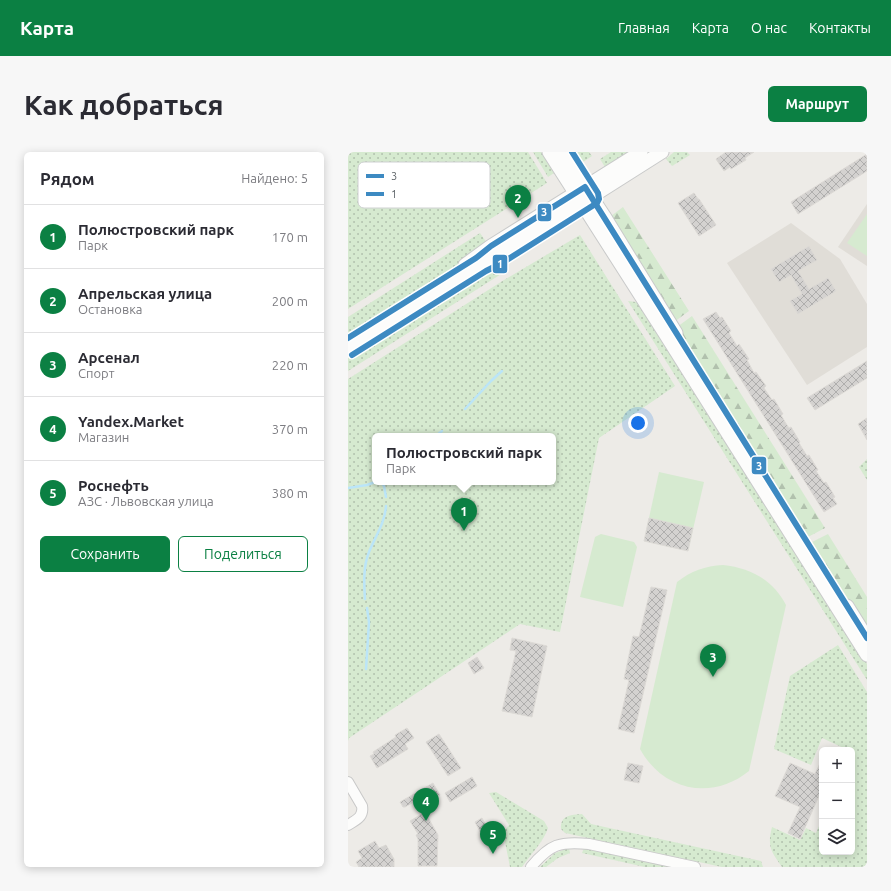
<!DOCTYPE html>
<html lang="ru">
<head>
<meta charset="utf-8">
<style>
  :root { --surface:#fff; --page:#f7f7f7; --text:#2b2b33; --muted:#7c7c81; --line:#e1e1e2; --accent:#0b8043 }
  body { margin:0; font-family:Ubuntu,sans-serif; background:var(--page); color:var(--text) }
  .controls { position:absolute; right:12px; bottom:12px; display:grid; overflow:hidden; border-radius:6px; box-shadow:0 2px 10px #0003 }
  .controls button { width:36px; height:36px; display:grid; place-items:center; padding:0; border:0; border-bottom:1px solid var(--line); background:var(--surface); color:var(--text); font:20px sans-serif }
  .you { position:absolute; left:290px; top:271px; width:14px; height:14px; margin:-10px; border:3px solid #fff; border-radius:50%; background:#1a73e8; box-shadow:0 0 0 6px #1a73e833 }
  .badge { display:grid; place-items:center; width:26px; height:26px; border-radius:50%; background:var(--accent); color:#fff; font-size:13px; font-weight:700 }
  .pin { position:absolute; translate:-50% -33px; filter:drop-shadow(0 1px 2px #0008) }
  .pin::after { content:''; position:absolute; top:21px; width:14px; height:12px; background:inherit; clip-path:polygon(0 0,100% 0,50% 100%) }
  .popup { position:absolute; left:24px; top:281px; width:184px; height:52px; box-sizing:border-box; display:grid; place-content:center; border-radius:6px; background:var(--surface); filter:drop-shadow(0 1px 3px #0005); font-size:13px; white-space:nowrap; color:var(--muted) }
  .popup b { font-size:15px; color:var(--text) }
  .popup::after { content:''; position:absolute; left:50%; top:100%; margin-left:-8px; border:8px solid transparent; border-top-color:var(--surface) }
  .list { margin:0; padding:0; list-style:none }
  h2 { display:flex; justify-content:space-between; align-items:center; height:52px; margin:0; padding:0 16px; font-size:17px }
  h2 small { font-size:13px; font-weight:400; color:var(--muted) }
  .list li { display:grid; grid-template-columns:26px 1fr auto; gap:12px; align-items:center; box-sizing:border-box; height:64px; padding:0 16px; border-top:1px solid var(--line) }
  .list b { display:block; font-size:15px; white-space:nowrap }
  .list p { margin:0; font-size:13px; white-space:nowrap; color:var(--muted) }
  .list em { font-size:13px; font-style:normal; color:var(--muted) }
  .actions { display:flex; gap:8px; padding:12px 16px }
  .actions a { flex:1; padding:9px 0; border:1px solid var(--accent); border-radius:6px; text-align:center; font-size:14px; color:var(--accent) }
  .actions .main { background:var(--accent); color:#fff }
  .icon { flex:none; width:22px; height:22px; fill:none; stroke:currentColor; stroke-width:2; stroke-linecap:round; stroke-linejoin:round }
  .map { position:relative; flex:none; width:519px; height:715px; overflow:hidden; border-radius:6px }
  header { display:flex; align-items:center; gap:24px; box-sizing:border-box; height:56px; padding:0 20px; background:var(--accent); color:#fff }
  header strong { font-size:19px }
  nav { display:flex; gap:22px; margin-inline-start:auto; font-size:14px }
  .intro { display:flex; align-items:center; justify-content:space-between; box-sizing:border-box; height:96px; padding:0 24px }
  h1 { margin:0; font-size:28px }
  .button { padding:10px 18px; border-radius:6px; background:var(--accent); color:#fff; font-size:14px; font-weight:700 }
  main { display:flex; gap:24px; padding:0 24px }
  aside { flex:1; background:var(--surface); border-radius:6px; box-shadow:0 2px 10px #0003 }
  .map>svg:first-child { display:block }
  .education { fill:#e0ddd7 }
  .grass { fill:url(#grass-dots); fill-rule:evenodd }
  .forest { fill:url(#forest-firs) }
  .garden { fill:#d6ead0 }
  .lines { fill:none; stroke-linecap:round; stroke-linejoin:round }
  .stream { stroke:#bbe5f8; stroke-width:2.5 }
  .building { fill:url(#building-cross-hatch); stroke:#dddad6 }
  .street-casing { stroke:#c8c8c8; stroke-width:12 }
  .secondary-casing { stroke:#c9caca; stroke-width:15 }
  .street { stroke:#fcfcfb; stroke-width:10 }
  .secondary { stroke:#fcfcfb; stroke-width:13 }
  .bus-1-casing { stroke:#fff; stroke-width:9 }
  .bus-2-casing { stroke:#fff; stroke-width:9 }
  .bus-1 { stroke:#3d8ac2; stroke-width:6 }
  .bus-2 { stroke:#3d8ac2; stroke-width:6 }
  .key { fill:#fff; stroke:#ced0d1; stroke-width:1 }
  .key-label { font-size:11px; fill:#5c6266 }
  .line-badge { stroke:#fff; stroke-width:1.5 }
  .badge-label { font-size:11px; text-anchor:middle; font-weight:bold; fill:#fff }
</style>
</head>
<body>
<header>
<strong>Карта</strong>
<nav><a>Главная</a><a>Карта</a><a>О нас</a><a>Контакты</a></nav>
</header>
<div class="intro"><h1>Как добраться</h1><a class="button">Маршрут</a></div>
<main>
<aside>
<h2>Рядом<small>Найдено: 5</small></h2>
<ul class="list">
<li><span class="badge">1</span><div><b>Полюстровский парк</b><p>Парк</p></div><em>170 m</em></li>
<li><span class="badge">2</span><div><b>Апрельская улица</b><p>Остановка</p></div><em>200 m</em></li>
<li><span class="badge">3</span><div><b>Арсенал</b><p>Спорт</p></div><em>220 m</em></li>
<li><span class="badge">4</span><div><b>Yandex.Market</b><p>Магазин</p></div><em>370 m</em></li>
<li><span class="badge">5</span><div><b>Роснефть</b><p>АЗС · Львовская улица</p></div><em>380 m</em></li>
</ul>
<div class="actions"><a class="main">Сохранить</a><a>Поделиться</a></div>
</aside>
<div class="map">
<svg width="519" height="715" viewBox="0 0 519 715">
  <defs>
    <pattern id="grass-dots" width="8" height="8" patternUnits="userSpaceOnUse"><rect width="8" height="8" fill="#d6ead0"/><path d="M2 2h.1M6 6h.1" fill="none" stroke="#b1c1ad" stroke-width="1.8" stroke-linecap="round"/></pattern>
    <pattern id="forest-firs" width="22" height="20" patternUnits="userSpaceOnUse"><rect width="22" height="20" fill="#d6ead0"/><path d="M5 1l3.5 6h-7zM16 11l3.5 6h-7z" fill="#b1c1ad"/></pattern>
    <pattern id="building-cross-hatch" width="8" height="8" patternUnits="userSpaceOnUse"><rect width="8" height="8" fill="#d4d2d0"/><path d="M0 0l8 8M0 8l8-8" fill="none" stroke="#afaead"/></pattern>
  </defs>
  <rect width="100%" height="100%" fill="#edebe7"/>
  <g class="education">
    <path d="M 519,52 L 519,114 L 490,95 Z"/>
    <path d="M 443,71 L 492,107 L 519,152 L 519,195 L 459,233 L 379,111 Z"/>
  </g>
  <g class="grass">
    <path d="M 0,0 L 180,0 L 199,31 L 0,157 Z"/>
    <path d="M 185,0 L 193,0 L 206,21 L 200,25 Z"/>
    <path d="M 229,0 L 241,0 L 244,4 L 235,10 Z"/>
    <path d="M 263,0 L 281,0 L 257,15 L 252,7 Z"/>
    <path d="M 326,0 L 339,0 L 342,3 L 324,14 L 318,7 Z"/>
    <path d="M 132,81 L 139,91 L 125,103 L 0,181 L 0,165 Z"/>
    <path d="M 232,83 L 327,234 L 251,286 L 212,480 L 172,472 L 1,586 L 0,589 L 0,227 L 156,128 ZM 27,284 L 205,284 L 205,330 L 27,330 Z"/>
    <path d="M 153,109 L 158,119 L 0,219 L 0,202 L 140,114 Z"/>
    <path d="M 280,149 L 288,150 L 294,154 L 519,512 L 519,528 Z"/>
    <path d="M 519,307 L 519,328 L 511,315 Z"/>
    <path d="M 490,493 L 519,540 L 519,715 L 434,715 C 423,699 419,695 424,675 L 452,688 L 458,676 L 468,681 L 474,667 L 474,700 L 504,700 L 504,598 L 500,598 L 474,586 L 463,613 L 426,597 L 442,524 Z"/>
    <path d="M 148,640 L 196,669 L 200,676 C 196,689 182,703 174,715 L 162,715 L 155,680 L 161,673 L 141,641 Z"/>
    <path d="M 234,662 L 243,672 L 413,709 L 415,715 L 374,715 L 217,681 L 213,677 C 212,663 223,663 234,662 Z"/>
    <path d="M 221,696 L 222,701 L 210,706 L 198,715 L 192,715 L 207,701 Z"/>
    <path d="M 236,696 L 240,697 L 321,715 L 297,715 L 234,701 Z"/>
  </g>
  <g class="forest">
    <path d="M 275,55 L 341,159 L 326,170 L 298,127 L 298,119 L 263,64 Z"/>
    <path d="M 344,164 L 477,376 L 460,385 L 329,175 Z"/>
    <path d="M 480,382 L 519,445 L 519,477 L 464,390 Z"/>
  </g>
  <g class="garden">
    <path d="M 519,62 L 519,104 L 499,91 Z"/>
    <path d="M 311,320 L 356,330 L 340,399 L 296,389 Z"/>
    <path d="M 253,382 L 286,390 L 289,395 L 275,455 L 232,445 L 247,385 Z"/>
    <path d="M 375,413 C 403,416 425,428 438,453 L 401,619 C 364,649 315,639 292,597 L 329,430 C 343,419 357,414 375,413 Z"/>
  </g>
  <g class="lines">
    <g class="stream">
      <path d="M 117,257 L 143,229 L 154,219"/>
      <path d="M 88,284 L 94,279"/>
      <path d="M 33,330 L 36,334 L 38,345"/>
      <path d="M 0,336 L 19,333 L 27,330"/>
      <path d="M 17,447 C 16,432 15,415 21,400 C 27,385 37,371 38,354"/>
      <path d="M 18,517 L 21,470 L 19,456"/>
    </g>
  </g>
  <g class="building">
    <path d="M 378,0 L 406,0 L 397,6 L 398,8 L 383,17 L 382,15 L 376,19 L 368,7 Z"/>
    <path d="M 519,2 L 519,19 L 450,62 L 443,50 Z"/>
    <path d="M 346,41 L 350,47 L 351,47 L 368,73 L 351,84 L 330,51 Z"/>
    <path d="M 461,94 L 469,108 L 450,119 L 461,137 L 480,126 L 488,139 L 450,162 L 442,149 L 454,142 L 443,123 L 431,130 L 423,117 Z"/>
    <path d="M 368,160 L 372,166 L 374,165 L 383,179 L 381,181 L 389,194 L 391,192 L 401,207 L 399,208 L 406,221 L 408,220 L 418,234 L 416,236 L 424,248 L 426,247 L 435,262 L 433,263 L 437,270 L 441,276 L 443,275 L 452,290 L 451,291 L 459,304 L 461,303 L 470,318 L 468,319 L 476,331 L 478,330 L 487,345 L 485,346 L 489,352 L 476,360 L 355,167 Z"/>
    <path d="M 519,209 L 519,226 L 467,258 L 459,246 Z"/>
    <path d="M 519,266 L 519,288 L 510,272 Z"/>
    <path d="M 301,366 L 345,376 L 340,399 L 296,389 Z"/>
    <path d="M 303,435 L 319,438 L 286,581 L 270,577 L 281,528 L 276,527 L 285,484 L 291,485 Z"/>
    <path d="M 164,486 L 199,494 L 184,565 L 154,559 L 168,499 L 162,498 Z"/>
    <path d="M 129,505 L 136,516 L 126,522 L 120,511 Z"/>
    <path d="M 59,576 L 66,586 L 57,592 L 60,597 L 29,616 L 22,604 L 26,602 L 25,600 L 48,585 L 47,583 Z"/>
    <path d="M 91,582 L 113,616 L 100,624 L 78,590 Z"/>
    <path d="M 474,607 L 474,637 L 452,687 L 440,681 L 452,655 L 427,644 L 442,611 L 467,622 Z"/>
    <path d="M 280,611 L 295,614 L 291,631 L 276,628 Z"/>
    <path d="M 124,625 L 129,634 L 102,650 L 97,641 Z"/>
    <path d="M 85,631 L 92,643 L 80,649 L 81,651 L 75,654 L 71,647 L 57,655 L 55,655 L 52,650 Z"/>
    <path d="M 77,660 L 90,683 L 89,714 L 70,714 L 70,687 L 68,683 L 70,682 L 62,669 Z"/>
    <path d="M 134,666 L 145,687 L 138,691 L 127,670 Z"/>
    <path d="M 27,689 L 31,696 L 38,693 L 46,707 L 46,715 L 11,715 L 8,710 L 14,706 L 10,699 Z"/>
  </g>
  <g class="lines">
    <defs>
      <g id="street">
        <path d="M 0,630 L 14,654 C 16,665 8,668 0,673"/>
        <path d="M 183,715 C 202,692 212,689 241,692 L 347,715"/>
      </g>
      <g id="secondary">
        <path d="M 201,0 L 316,180 L 519,503"/>
        <path d="M 214,0 L 256,64 L 328,181"/>
        <path d="M 117,113 L 143,94 L 293,0"/>
        <path d="M 0,196 L 134,112 L 150,104 L 314,0"/>
        <path d="M 499,454 L 519,486"/>
      </g>
    </defs>
    <use href="#street" class="street-casing"/>
    <use href="#secondary" class="secondary-casing"/>
    <use href="#street" class="street"/>
    <use href="#secondary" class="secondary"/>
    <defs>
      <path id="bus-1" d="M 0,186 L 128,106 L 143,94 L 237,35 L 519,486"/>
      <path id="bus-2" d="M 4,203 L 138,119 L 154,111 L 249,51 L 251,47 L 250,41 L 224,0"/>
    </defs>
    <use href="#bus-1" class="bus-1-casing"/>
    <use href="#bus-2" class="bus-2-casing"/>
    <use href="#bus-1" class="bus-1"/>
    <use href="#bus-2" class="bus-2"/>
  </g>
  <rect x="10" y="10" width="132" height="46" rx="6" class="key"/>
  <rect x="18" y="22" width="18" height="4" fill="#3d8ac2"/>
  <rect x="18" y="40" width="18" height="4" fill="#3d8ac2"/>
  <g class="key-label">
    <text x="43" y="28">3</text>
    <text x="43" y="46">1</text>
  </g>
  <g class="line-badge">
    <rect x="189" y="51" width="15" height="19" rx="4" fill="#3d8ac2"/>
    <rect x="144" y="102" width="16" height="20" rx="4" fill="#3d8ac2"/>
    <rect x="403" y="304" width="16" height="19" rx="4" fill="#3d8ac2"/>
  </g>
  <g class="badge-label">
    <text x="196" y="64">3</text>
    <text x="152" y="116">1</text>
    <text x="411" y="318">3</text>
  </g>
</svg>
<div class="controls">
<button>+</button>
<button>−</button>
<button><svg class="icon" aria-label="layers" viewBox="0 0 24 24"><path d="M12 4l9 5-9 5-9-5zM3 14l9 5 9-5"/></svg></button>
</div>
<div class="you"></div>
<div class="pin badge" style="left:116px;top:379px">1</div>
<div class="popup"><b>Полюстровский парк</b>Парк</div>
<div class="pin badge" style="left:170px;top:66px">2</div>
<div class="pin badge" style="left:365px;top:525px">3</div>
<div class="pin badge" style="left:78px;top:669px">4</div>
<div class="pin badge" style="left:145px;top:702px">5</div>
</div>
</main>
</body>
</html>
